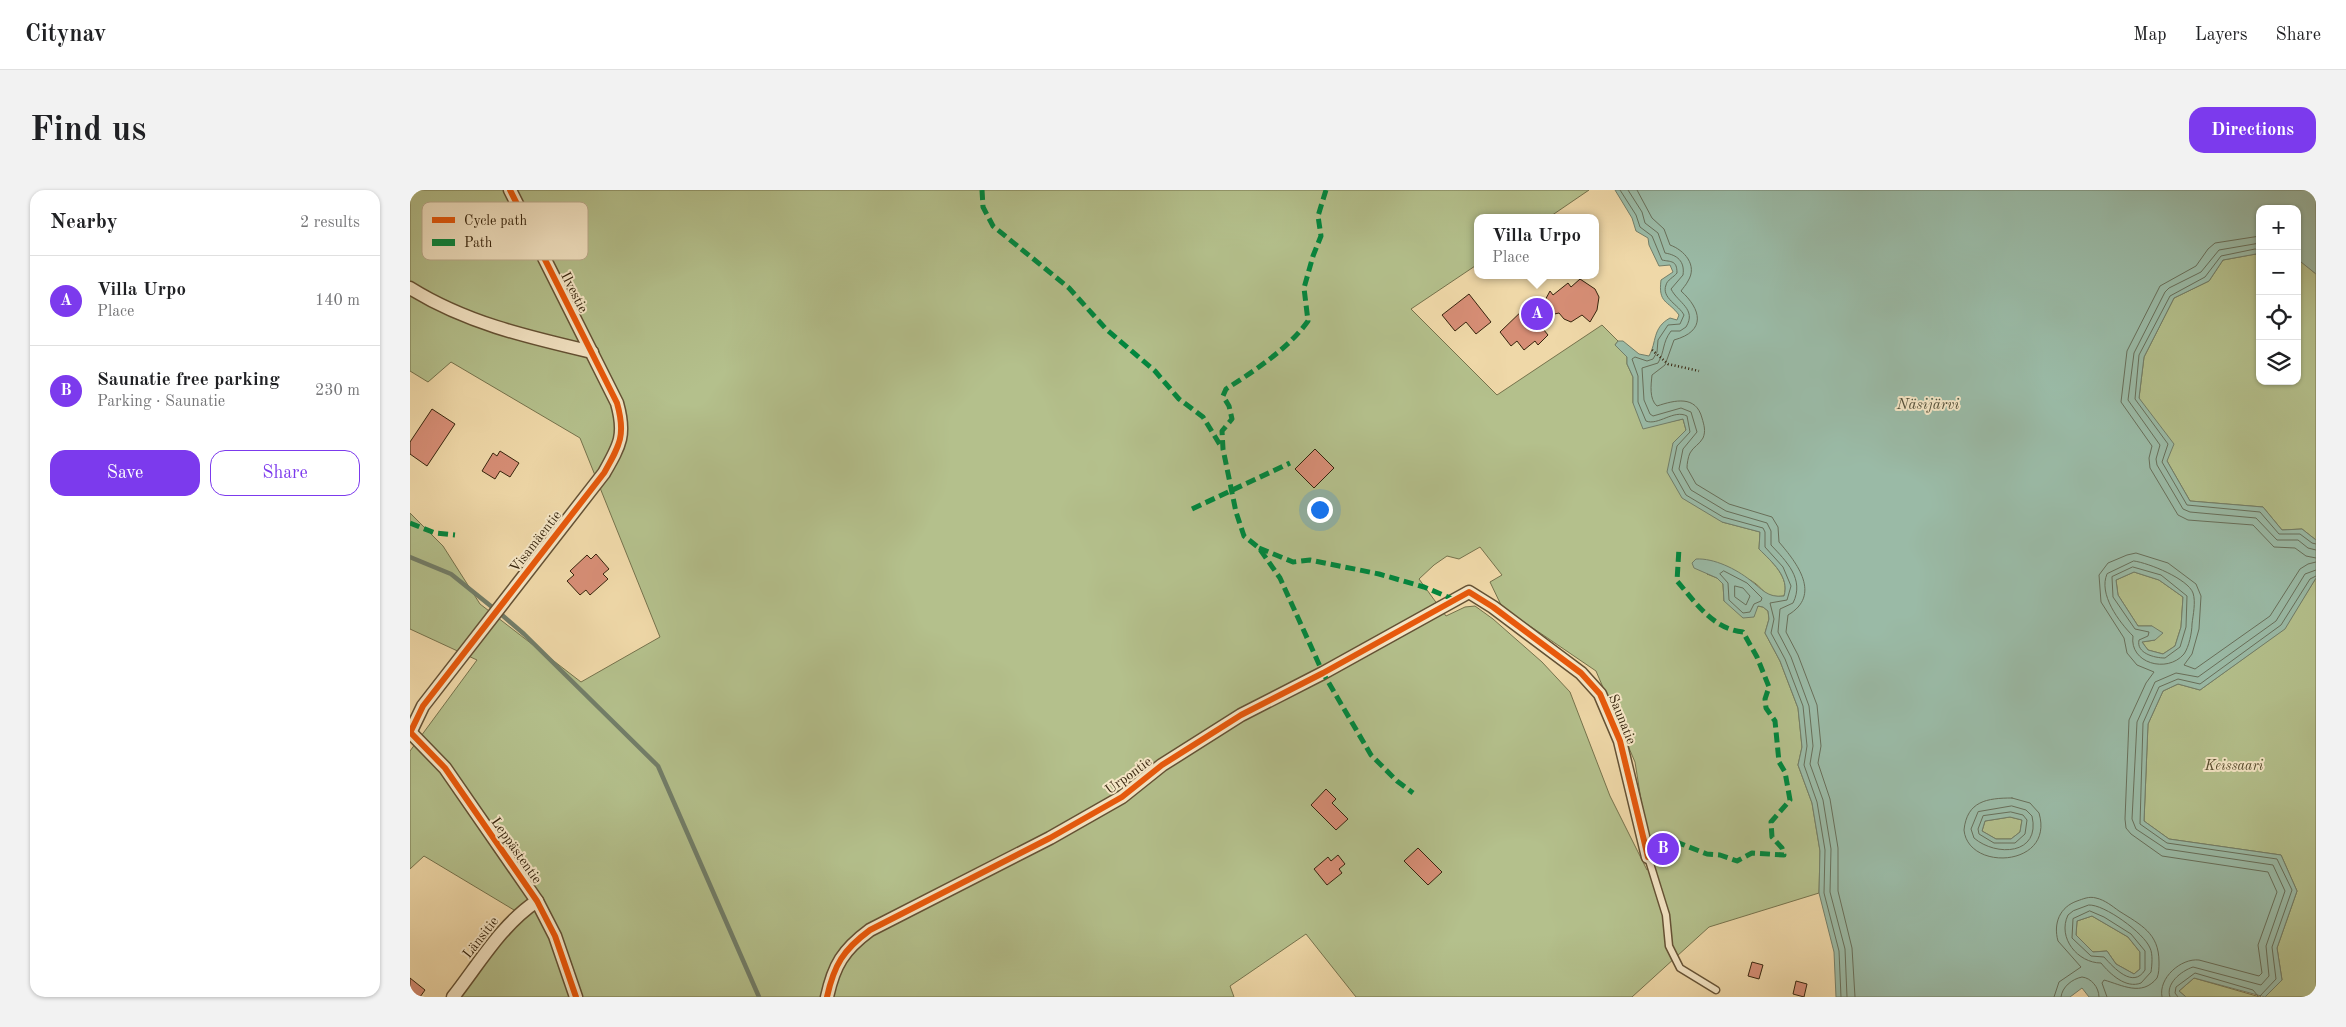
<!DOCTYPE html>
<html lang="en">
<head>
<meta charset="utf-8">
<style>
  :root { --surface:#fff; --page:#f2f2f2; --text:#202124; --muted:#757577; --line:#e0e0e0; --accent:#7c3aed }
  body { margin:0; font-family:"Old Standard TT",serif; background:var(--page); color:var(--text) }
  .controls { position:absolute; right:15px; top:15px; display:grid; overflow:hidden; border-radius:10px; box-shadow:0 1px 4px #0004 }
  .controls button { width:45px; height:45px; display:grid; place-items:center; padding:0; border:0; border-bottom:1px solid var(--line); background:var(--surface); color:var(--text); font:25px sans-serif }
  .you { position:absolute; left:909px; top:319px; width:18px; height:18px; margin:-12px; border:4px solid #fff; border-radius:50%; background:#1a73e8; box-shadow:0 0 0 8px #1a73e833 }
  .badge { display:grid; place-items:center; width:32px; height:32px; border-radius:50%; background:var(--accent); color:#fff; font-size:16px; font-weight:700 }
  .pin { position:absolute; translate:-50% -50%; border:2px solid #fff; box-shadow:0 1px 5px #0006 }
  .popup { position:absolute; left:1064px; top:24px; width:125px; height:65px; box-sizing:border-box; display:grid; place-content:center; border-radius:10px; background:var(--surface); filter:drop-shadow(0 1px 4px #0005); font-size:16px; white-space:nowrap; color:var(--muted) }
  .popup b { font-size:19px; color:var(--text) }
  .popup::after { content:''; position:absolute; left:50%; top:100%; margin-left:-10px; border:10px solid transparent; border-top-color:var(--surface) }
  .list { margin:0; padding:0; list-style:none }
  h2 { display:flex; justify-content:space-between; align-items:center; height:65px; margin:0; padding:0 20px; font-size:21px }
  h2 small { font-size:16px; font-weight:400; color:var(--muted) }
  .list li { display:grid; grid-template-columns:32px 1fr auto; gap:15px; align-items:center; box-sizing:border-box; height:90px; padding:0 20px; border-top:1px solid var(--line) }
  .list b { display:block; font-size:19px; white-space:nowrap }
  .list p { margin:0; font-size:16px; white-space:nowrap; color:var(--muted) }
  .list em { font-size:16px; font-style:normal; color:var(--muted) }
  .actions { display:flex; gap:10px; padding:15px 20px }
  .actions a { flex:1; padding:11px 0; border:1px solid var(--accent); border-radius:15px; text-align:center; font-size:18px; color:var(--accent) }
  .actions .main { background:var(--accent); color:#fff }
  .icon { flex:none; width:28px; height:28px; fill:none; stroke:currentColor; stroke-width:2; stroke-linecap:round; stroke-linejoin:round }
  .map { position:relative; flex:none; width:1906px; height:807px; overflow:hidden; border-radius:15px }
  header { display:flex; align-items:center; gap:30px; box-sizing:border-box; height:70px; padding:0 25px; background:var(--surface); border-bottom:1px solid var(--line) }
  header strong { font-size:24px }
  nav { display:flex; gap:28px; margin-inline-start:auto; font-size:18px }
  .intro { display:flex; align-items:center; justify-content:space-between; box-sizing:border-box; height:120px; padding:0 30px }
  h1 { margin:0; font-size:35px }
  .button { padding:12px 22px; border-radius:15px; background:var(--accent); color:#fff; font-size:18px; font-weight:700 }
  main { display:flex; gap:30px; padding:0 30px }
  aside { flex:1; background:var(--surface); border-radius:15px; box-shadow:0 1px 4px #0004 }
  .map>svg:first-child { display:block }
  .green { fill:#b4c08c; stroke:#75724c; fill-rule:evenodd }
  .water { fill:#9abaa6; stroke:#727e69; fill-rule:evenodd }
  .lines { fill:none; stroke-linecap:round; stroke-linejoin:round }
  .shore { stroke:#686f5a; stroke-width:1 }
  .stream { stroke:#727e69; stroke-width:4.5 }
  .building { fill:#d78e76; stroke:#36240d }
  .lane-casing { stroke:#645134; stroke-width:9 }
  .street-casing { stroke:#645134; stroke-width:15 }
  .path { stroke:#36240d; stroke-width:2.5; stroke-dasharray:1 2.5; stroke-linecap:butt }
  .lane { stroke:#f5e6c6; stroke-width:6 }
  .street { stroke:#f5e6c6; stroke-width:12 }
  .quiet { stroke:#00873e; stroke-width:5; stroke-dasharray:10 5; stroke-linecap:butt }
  .cycleway-casing { stroke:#f5e6c6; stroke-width:9 }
  .cycleway { stroke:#e8590c; stroke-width:6 }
  .labels { text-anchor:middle; stroke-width:4; stroke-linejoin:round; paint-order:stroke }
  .street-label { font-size:14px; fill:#36240d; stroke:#f5e6c6 }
  .park-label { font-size:14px; font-style:italic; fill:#564b2d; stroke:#f5e6c6 }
  .water-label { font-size:15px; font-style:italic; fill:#54513b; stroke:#f5e6c6 }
  .key { fill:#f5e6c6; stroke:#bcac8e; stroke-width:1 }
  .key-label { font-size:14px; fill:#36240d }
</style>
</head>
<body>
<header>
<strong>Citynav</strong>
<nav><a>Map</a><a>Layers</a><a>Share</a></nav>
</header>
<div class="intro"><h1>Find us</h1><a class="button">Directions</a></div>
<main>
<aside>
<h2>Nearby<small>2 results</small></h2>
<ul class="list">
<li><span class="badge">A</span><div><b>Villa Urpo</b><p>Place</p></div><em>140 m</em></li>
<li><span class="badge">B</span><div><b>Saunatie free parking</b><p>Parking · Saunatie</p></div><em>230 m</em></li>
</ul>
<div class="actions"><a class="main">Save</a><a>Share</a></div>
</aside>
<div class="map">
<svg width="1906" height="807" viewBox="0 0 1906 807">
  <rect width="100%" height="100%" fill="#efd8a8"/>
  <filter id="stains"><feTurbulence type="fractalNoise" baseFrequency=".004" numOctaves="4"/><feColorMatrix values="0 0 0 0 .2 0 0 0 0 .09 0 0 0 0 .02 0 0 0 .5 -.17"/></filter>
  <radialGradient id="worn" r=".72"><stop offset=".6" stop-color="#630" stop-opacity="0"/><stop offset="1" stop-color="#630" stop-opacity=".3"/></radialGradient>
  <g class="green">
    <path d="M 0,0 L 1179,0 L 1138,28 L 1068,28 L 1068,74 L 1001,119 L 1087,205 L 1192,135 L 1208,151 L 1205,155 L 1217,167 L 1217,174 L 1223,187 L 1223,213 L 1259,232 L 1273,229 L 1276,240 L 1263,253 L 1312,332 L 1350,342 L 1349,359 C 1362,372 1380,387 1374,406 C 1353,409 1355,398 1340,390 C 1332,385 1307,385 1297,384 L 1307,388 L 1313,394 L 1314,411 L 1353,417 L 1358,421 L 1359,429 L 1355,443 L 1370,471 L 1388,518 L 1392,557 L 1388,575 L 1402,613 L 1410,661 L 1409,703 L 1299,737 L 1222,807 L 946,807 L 896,744 L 820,796 L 824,807 L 43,807 L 109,723 L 14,666 L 0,679 L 0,561 L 67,470 L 0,439 L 0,323 L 33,356 L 70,414 L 171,492 L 250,447 L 170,248 L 41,172 L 18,192 L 0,181 ZM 1070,357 L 1092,385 L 1080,392 L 1092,417 L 1186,481 L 1225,572 L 1238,654 L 1262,645 L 1269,664 L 1245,673 L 1237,680 L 1200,606 L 1160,502 L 1132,472 L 1083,429 L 1065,416 L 1055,417 L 1036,426 L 1009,389 L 1024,375 L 1037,366 L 1049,369 Z"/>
    <path d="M 1846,64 L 1850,67 L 1850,191 L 1887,191 L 1887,73 L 1891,71 L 1906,84 L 1906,350 L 1892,339 L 1872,340 L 1853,317 L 1780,311 L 1757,271 L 1729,208 L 1734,167 L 1764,108 L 1799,91 L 1813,70 Z"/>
    <path d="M 1724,382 L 1749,390 L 1773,407 L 1771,437 L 1765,456 L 1753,464 L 1738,460 L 1732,452 L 1745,450 L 1742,436 L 1728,436 L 1708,405 L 1706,390 Z"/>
    <path d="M 1906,388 L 1906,803 L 1902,807 L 1855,807 L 1872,790 L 1867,758 L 1887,701 L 1871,665 L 1759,649 L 1734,631 L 1738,534 L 1753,501 L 1768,494 L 1790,500 L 1874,439 Z"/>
    <path d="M 1600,627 L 1612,630 L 1610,642 L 1601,649 L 1586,649 L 1572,641 L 1575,631 Z"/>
    <path d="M 1682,726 L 1718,747 L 1730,762 L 1730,779 L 1724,784 L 1706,774 L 1697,761 L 1683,762 L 1666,745 L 1667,731 Z"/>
    <path d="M 1784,788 L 1850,807 L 1776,807 L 1769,801 Z"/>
  </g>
  <path class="water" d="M 1205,0 L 1906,0 L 1906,84 L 1891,72 L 1887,73 L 1887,19 L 1850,19 L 1850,67 L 1846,64 L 1813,70 L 1799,91 L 1764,108 L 1734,167 L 1729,208 L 1764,254 L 1757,271 L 1780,311 L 1853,317 L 1872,340 L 1892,339 L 1906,350 L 1906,388 L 1875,439 L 1790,500 L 1768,494 L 1753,501 L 1738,534 L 1734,631 L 1759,649 L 1871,665 L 1887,701 L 1867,758 L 1872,790 L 1855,807 L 1784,788 L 1769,801 L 1776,807 L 1679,807 L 1672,798 L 1660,807 L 1426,807 L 1424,762 L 1409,703 L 1410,661 L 1402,613 L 1388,575 L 1392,557 L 1388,518 L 1370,471 L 1355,443 L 1359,429 L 1358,421 L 1353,417 L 1348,416 L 1344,427 L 1333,428 L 1314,411 L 1313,394 L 1307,388 L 1284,378 L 1282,373 L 1286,369 C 1304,368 1326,379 1340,390 C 1352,399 1357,408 1374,406 C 1380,387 1362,372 1349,359 L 1350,342 L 1312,332 L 1272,308 L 1257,282 L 1263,253 L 1276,240 L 1273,229 L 1233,239 L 1223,213 L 1223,187 L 1217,174 L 1217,167 L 1205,155 L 1208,151 L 1213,151 L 1229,164 L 1239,166 C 1247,152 1242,138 1260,128 L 1267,130 L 1269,125 C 1258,110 1248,114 1251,90 L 1263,82 L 1260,75 L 1249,76 L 1239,55 L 1238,48 L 1226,41 L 1222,28 ZM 1724,382 L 1749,390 L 1773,407 L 1771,437 L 1765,456 L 1753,464 L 1738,460 L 1732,452 L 1745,450 L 1753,443 L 1742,436 L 1728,436 L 1708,405 L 1706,390 ZM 1600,627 L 1612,630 L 1610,642 L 1601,649 L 1586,649 L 1572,641 L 1575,631 ZM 1682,726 L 1718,747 L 1730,762 L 1730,779 L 1724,784 L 1706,774 L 1697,761 L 1683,762 L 1666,745 L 1667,731 Z"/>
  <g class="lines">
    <g class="shore">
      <path d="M 1210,0 L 1226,25 L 1230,37 L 1242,46 L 1252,70 C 1261,72 1267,70 1267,83 C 1264,87 1257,90 1256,95 C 1251,108 1269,115 1274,125 L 1270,134 L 1258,135 L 1248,150 L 1247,162 L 1243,169 L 1237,171 L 1225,167 L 1222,169 L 1228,186 L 1228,212 L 1236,231 C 1248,236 1264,219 1277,226 L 1280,242 L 1267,256 L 1262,280 L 1276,305 L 1313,327 L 1353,338 L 1355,342 L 1355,357 L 1373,377 L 1381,396 L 1377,410 L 1360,413 L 1364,429 L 1361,443 L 1375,469 L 1393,516 L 1397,556 L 1394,575 L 1407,612 L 1415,660 L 1414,703 L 1429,761 L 1431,807"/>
      <path d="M 1218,0 L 1232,22 L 1235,33 L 1248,43 L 1255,63 C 1267,65 1275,71 1273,85 L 1261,99 C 1268,113 1287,119 1276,137 L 1270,141 L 1261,141 C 1252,153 1255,161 1248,173 L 1232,178 L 1234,210 L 1240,224 L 1243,226 L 1271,218 L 1281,222 L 1287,242 L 1273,259 L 1269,279 L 1281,300 L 1316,321 L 1357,333 L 1361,341 L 1361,355 C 1376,371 1395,389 1383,413 L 1370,419 L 1368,442 L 1381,467 L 1399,516 L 1403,556 L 1400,574 L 1413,610 L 1421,659 L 1420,702 L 1435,759 L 1437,807"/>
      <path d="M 1227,0 L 1242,28 L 1254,39 L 1260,55 C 1274,60 1288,75 1278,91 C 1276,95 1273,98 1271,101 C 1291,119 1297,141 1264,150 L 1255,175 L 1242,185 C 1241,195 1239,209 1247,216 C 1265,210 1286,205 1292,228 C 1294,235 1296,241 1293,248 C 1290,254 1283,257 1280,263 C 1278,267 1277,274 1277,278 L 1286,294 L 1319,314 L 1362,327 L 1368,337 L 1369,352 C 1387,373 1412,405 1378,425 L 1376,442 L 1388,465 L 1407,515 L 1411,556 L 1408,573 L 1420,609 L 1428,658 L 1428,701 L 1442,758 L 1445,807"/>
      <path d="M 1850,46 L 1805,53 L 1798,59 L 1786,76 L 1750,96 L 1717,161 L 1711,212 L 1742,256 L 1739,268 L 1740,278 L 1768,325 L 1778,330 L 1843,335 L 1864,357 L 1885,358 L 1896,366 L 1906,368"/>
      <path d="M 1850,53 L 1809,60 L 1791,82 L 1759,98 L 1755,102 L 1724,163 L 1718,210 L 1750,255 L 1746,269 L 1747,275 L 1773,319 L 1780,322 L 1846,328 L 1867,350 L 1888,350 L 1898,358 L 1906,360"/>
      <path d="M 1850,60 L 1845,59 L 1811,66 L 1795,87 L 1760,106 L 1729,165 L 1725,209 L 1758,254 L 1752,272 L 1777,315 L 1850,322 L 1869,344 L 1890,344 L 1902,353 L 1906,354"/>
      <path d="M 1724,371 C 1739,373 1778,389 1783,403 C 1786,412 1783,425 1782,434 C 1782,442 1779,457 1774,464 C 1757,484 1719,473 1723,446 C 1709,432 1688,404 1697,384 Z"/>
      <path d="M 1723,377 L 1751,385 L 1777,406 L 1776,437 L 1770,457 L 1755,468 C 1744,468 1726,463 1729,450 L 1738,446 L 1739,442 L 1725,439 L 1703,407 L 1702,387 Z"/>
      <path d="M 1314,381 L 1337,393 L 1352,408 L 1351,411 L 1344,414 L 1340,422 L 1333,423 L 1319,410 L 1318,393 L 1310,384 Z"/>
      <path d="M 1325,396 L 1333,398 L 1340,406 L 1336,415 L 1325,407 Z"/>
      <path d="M 1602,608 L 1620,613 L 1629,623 C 1645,677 1558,682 1554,640 C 1557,611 1577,608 1602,608 Z"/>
      <path d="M 1602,616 L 1616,620 L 1622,626 C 1631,665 1586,667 1564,648 L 1561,639 L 1568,622 Z"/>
      <path d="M 1601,622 L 1613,625 L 1617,630 L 1615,644 L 1605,653 L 1584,653 L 1569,644 L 1568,639 L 1573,626 Z"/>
      <path d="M 1679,715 C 1694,714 1734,743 1740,758 C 1743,764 1742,775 1741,782 L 1731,793 C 1716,799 1700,784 1691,773 C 1668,773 1647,748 1658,725 L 1663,721 Z"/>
      <path d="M 1680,721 L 1694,727 L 1721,744 L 1735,761 L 1735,780 C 1723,799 1704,778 1694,767 L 1681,766 L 1662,748 L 1663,729 Z"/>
      <path d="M 1644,807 L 1649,792 L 1671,777 L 1648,751 C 1643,733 1650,717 1667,711 C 1673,709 1679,706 1686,708 C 1695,710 1702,716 1709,721 C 1731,735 1749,743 1749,772 C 1749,778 1749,783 1747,788 C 1732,807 1712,795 1694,790 L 1692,793 L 1697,807"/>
      <path d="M 1651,807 C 1652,797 1662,789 1672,787 C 1681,788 1689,797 1689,807"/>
      <path d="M 1752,807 C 1748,788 1771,768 1789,770 L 1849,786 L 1852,783 L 1848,755 L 1867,702 L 1858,682 L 1752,666 L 1721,644 L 1716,638 L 1715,629 L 1719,530 L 1736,493 L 1744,482 L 1727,475 L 1717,463 L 1714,448 L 1691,412 L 1689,385 L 1698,373 L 1717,365 L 1726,363 L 1758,373 L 1786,394 L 1791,406 L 1789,439 L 1782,464 L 1774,475 L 1785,479 L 1860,426 L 1890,379 L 1898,374 L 1906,372"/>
      <path d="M 1760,807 C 1755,794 1771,781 1783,777 L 1851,795 L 1859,786 L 1856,756 L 1875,701 L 1863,675 L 1756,659 L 1726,639 L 1722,629 L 1727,532 L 1745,492 L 1766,483 L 1788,487 L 1866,431 L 1895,384 L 1906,380"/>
      <path d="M 1768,807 L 1765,803 L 1766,797 L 1785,783 L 1843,800 L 1848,806 L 1847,807"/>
      <path d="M 1851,807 L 1850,806 L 1866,789 L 1862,757 L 1882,700 L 1867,669 L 1757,653 L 1730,634 L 1733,533 L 1749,497 L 1768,489 L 1790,494 L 1871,435 L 1900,389 L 1906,386"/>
    </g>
    <g class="stream">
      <path d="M 0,367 L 41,384 L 82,417"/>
      <path d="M 92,425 L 114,444 L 248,576 L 349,807"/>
    </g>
  </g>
  <g class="building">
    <path d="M 1170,89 L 1185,99 L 1189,107 L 1187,120 L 1180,132 L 1172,125 L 1161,132 L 1154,129 L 1149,123 L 1140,125 L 1129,134 L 1138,145 L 1128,155 L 1125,151 L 1114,160 L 1107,151 L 1101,156 L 1090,142 L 1117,116 L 1122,122 L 1128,110 L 1133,114 L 1140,101 L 1143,105 L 1158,93 L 1161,97 Z"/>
    <path d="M 1059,104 L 1081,132 L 1066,144 L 1056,132 L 1045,141 L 1032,125 Z"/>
    <path d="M 22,219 L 45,234 L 17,276 L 0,264 L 0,252 Z"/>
    <path d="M 905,259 L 924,278 L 904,298 L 885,279 Z"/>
    <path d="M 90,261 L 109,273 L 100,287 L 90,281 L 85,289 L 72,281 L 83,263 L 87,266 Z"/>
    <path d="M 186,364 L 199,379 L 193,384 L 198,389 L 180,405 L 176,400 L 170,405 L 157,391 L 164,385 L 160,381 L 177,365 L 181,369 Z"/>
    <path d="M 916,599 L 926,609 L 922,613 L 938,629 L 926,640 L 901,615 Z"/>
    <path d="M 1008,658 L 1032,682 L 1018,695 L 994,671 Z"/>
    <path d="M 928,665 L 935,674 L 929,679 L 932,683 L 917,695 L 904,679 L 918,667 L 921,671 Z"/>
    <path d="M 1342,772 L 1353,775 L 1349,789 L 1338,786 Z"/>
    <path d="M 0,788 L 15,800 L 10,807 L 5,807 L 0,803 Z"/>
    <path d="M 1386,791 L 1397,794 L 1394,807 L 1383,804 Z"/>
  </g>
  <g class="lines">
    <defs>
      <path id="lane" d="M 1238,667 L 1256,725 L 1259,756 L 1270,778 L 1306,800"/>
      <g id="street">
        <path d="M 0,98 C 56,133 118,147 182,162"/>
        <path d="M 0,543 L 13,516 L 194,283 C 210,255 216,245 207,213 L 100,0"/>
        <path d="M 1,543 L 35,578 L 127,711 L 145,746 L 166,807"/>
        <path d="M 43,807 C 69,774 91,735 127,711"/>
        <path d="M 417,807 C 424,775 433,760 460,740 L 640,648 L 712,607 L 752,575 L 831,525 L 913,483 L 1059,402 L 1083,417 L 1171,483 L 1190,504 L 1210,551 L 1238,667"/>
      </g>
    </defs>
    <use href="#lane" class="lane-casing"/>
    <use href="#street" class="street-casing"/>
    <path class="path" d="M 1242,160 L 1258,174 L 1289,181"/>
    <use href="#lane" class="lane"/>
    <use href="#street" class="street"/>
    <g class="quiet">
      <path d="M 572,0 L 573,17 L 583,36 L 659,98 L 696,139 L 745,181 L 769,209 L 793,227 L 812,258"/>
      <path d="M 916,0 L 908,26 L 911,46 L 903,66 L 894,98 L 898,131 C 878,159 844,181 816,199 L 813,206 L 819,216 L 822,229 L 812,241 L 813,259 L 826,322 L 834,346 L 849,358 L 870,388 L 913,483 L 961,565 L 987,591 L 1003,603"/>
      <path d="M 782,319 L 880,273"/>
      <path d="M 0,333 L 25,343 L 45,345"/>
      <path d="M 849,358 L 883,372 L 900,370 L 969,384 L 1014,397 L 1045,410"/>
      <path d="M 1237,660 L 1264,651 L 1297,664 L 1310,665 L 1327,671 L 1342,663 L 1374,665 L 1372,658 L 1362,647 L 1361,632 L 1380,610 L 1375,582 L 1369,572 L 1365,531 L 1356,518 L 1355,509 L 1359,497 L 1347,467 L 1333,442 C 1303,439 1286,413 1267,391 L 1269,358"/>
    </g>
    <defs>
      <g id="cycleway">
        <path d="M 0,543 L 13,516 L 194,283 C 210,255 216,245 207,213 L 100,0"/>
        <path d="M 1,543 L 35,578 L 127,711 L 145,746 L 166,807"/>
        <path d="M 417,807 C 424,775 433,760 460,740 L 640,648 L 712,607 L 752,575 L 831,525 L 913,483 L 1059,402 L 1083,417 L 1171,483 L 1190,504 L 1210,551 L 1238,667"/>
      </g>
    </defs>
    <use href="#cycleway" class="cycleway-casing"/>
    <use href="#cycleway" class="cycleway"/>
  </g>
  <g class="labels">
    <g class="street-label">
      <text transform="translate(165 102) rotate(63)" y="5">Ilvestie</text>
      <text transform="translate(125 351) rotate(-52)" y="5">Visamäentie</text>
      <text transform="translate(1213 529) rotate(68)" y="5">Saunatie</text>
      <text transform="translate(718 585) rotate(-36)" y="5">Urpontie</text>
      <text transform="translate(107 660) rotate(55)" y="5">Leppästentie</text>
      <text transform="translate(70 747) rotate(-52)" y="5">Länsitie</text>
    </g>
    <g class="park-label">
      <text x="1824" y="580">Keissaari</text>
    </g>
    <g class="water-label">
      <text x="1518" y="219">Näsijärvi</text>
    </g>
  </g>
  <rect x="12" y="12" width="166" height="58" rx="8" class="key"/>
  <rect x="22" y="27" width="23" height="6" fill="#e8590c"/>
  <rect x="22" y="49" width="23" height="7" fill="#00873e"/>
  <g class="key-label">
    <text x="54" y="35">Cycle path</text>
    <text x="54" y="57">Path</text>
  </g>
  <rect width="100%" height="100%" filter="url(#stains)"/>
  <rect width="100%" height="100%" fill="url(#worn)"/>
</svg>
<div class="controls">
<button>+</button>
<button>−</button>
<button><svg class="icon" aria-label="locate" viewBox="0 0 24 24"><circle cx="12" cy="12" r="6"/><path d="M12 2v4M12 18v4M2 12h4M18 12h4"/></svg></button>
<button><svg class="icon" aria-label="layers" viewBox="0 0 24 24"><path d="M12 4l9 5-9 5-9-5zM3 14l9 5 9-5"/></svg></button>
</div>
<div class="you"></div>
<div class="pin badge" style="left:1127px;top:124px">A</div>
<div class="popup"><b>Villa Urpo</b>Place</div>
<div class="pin badge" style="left:1253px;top:659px">B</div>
</div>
</main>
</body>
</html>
